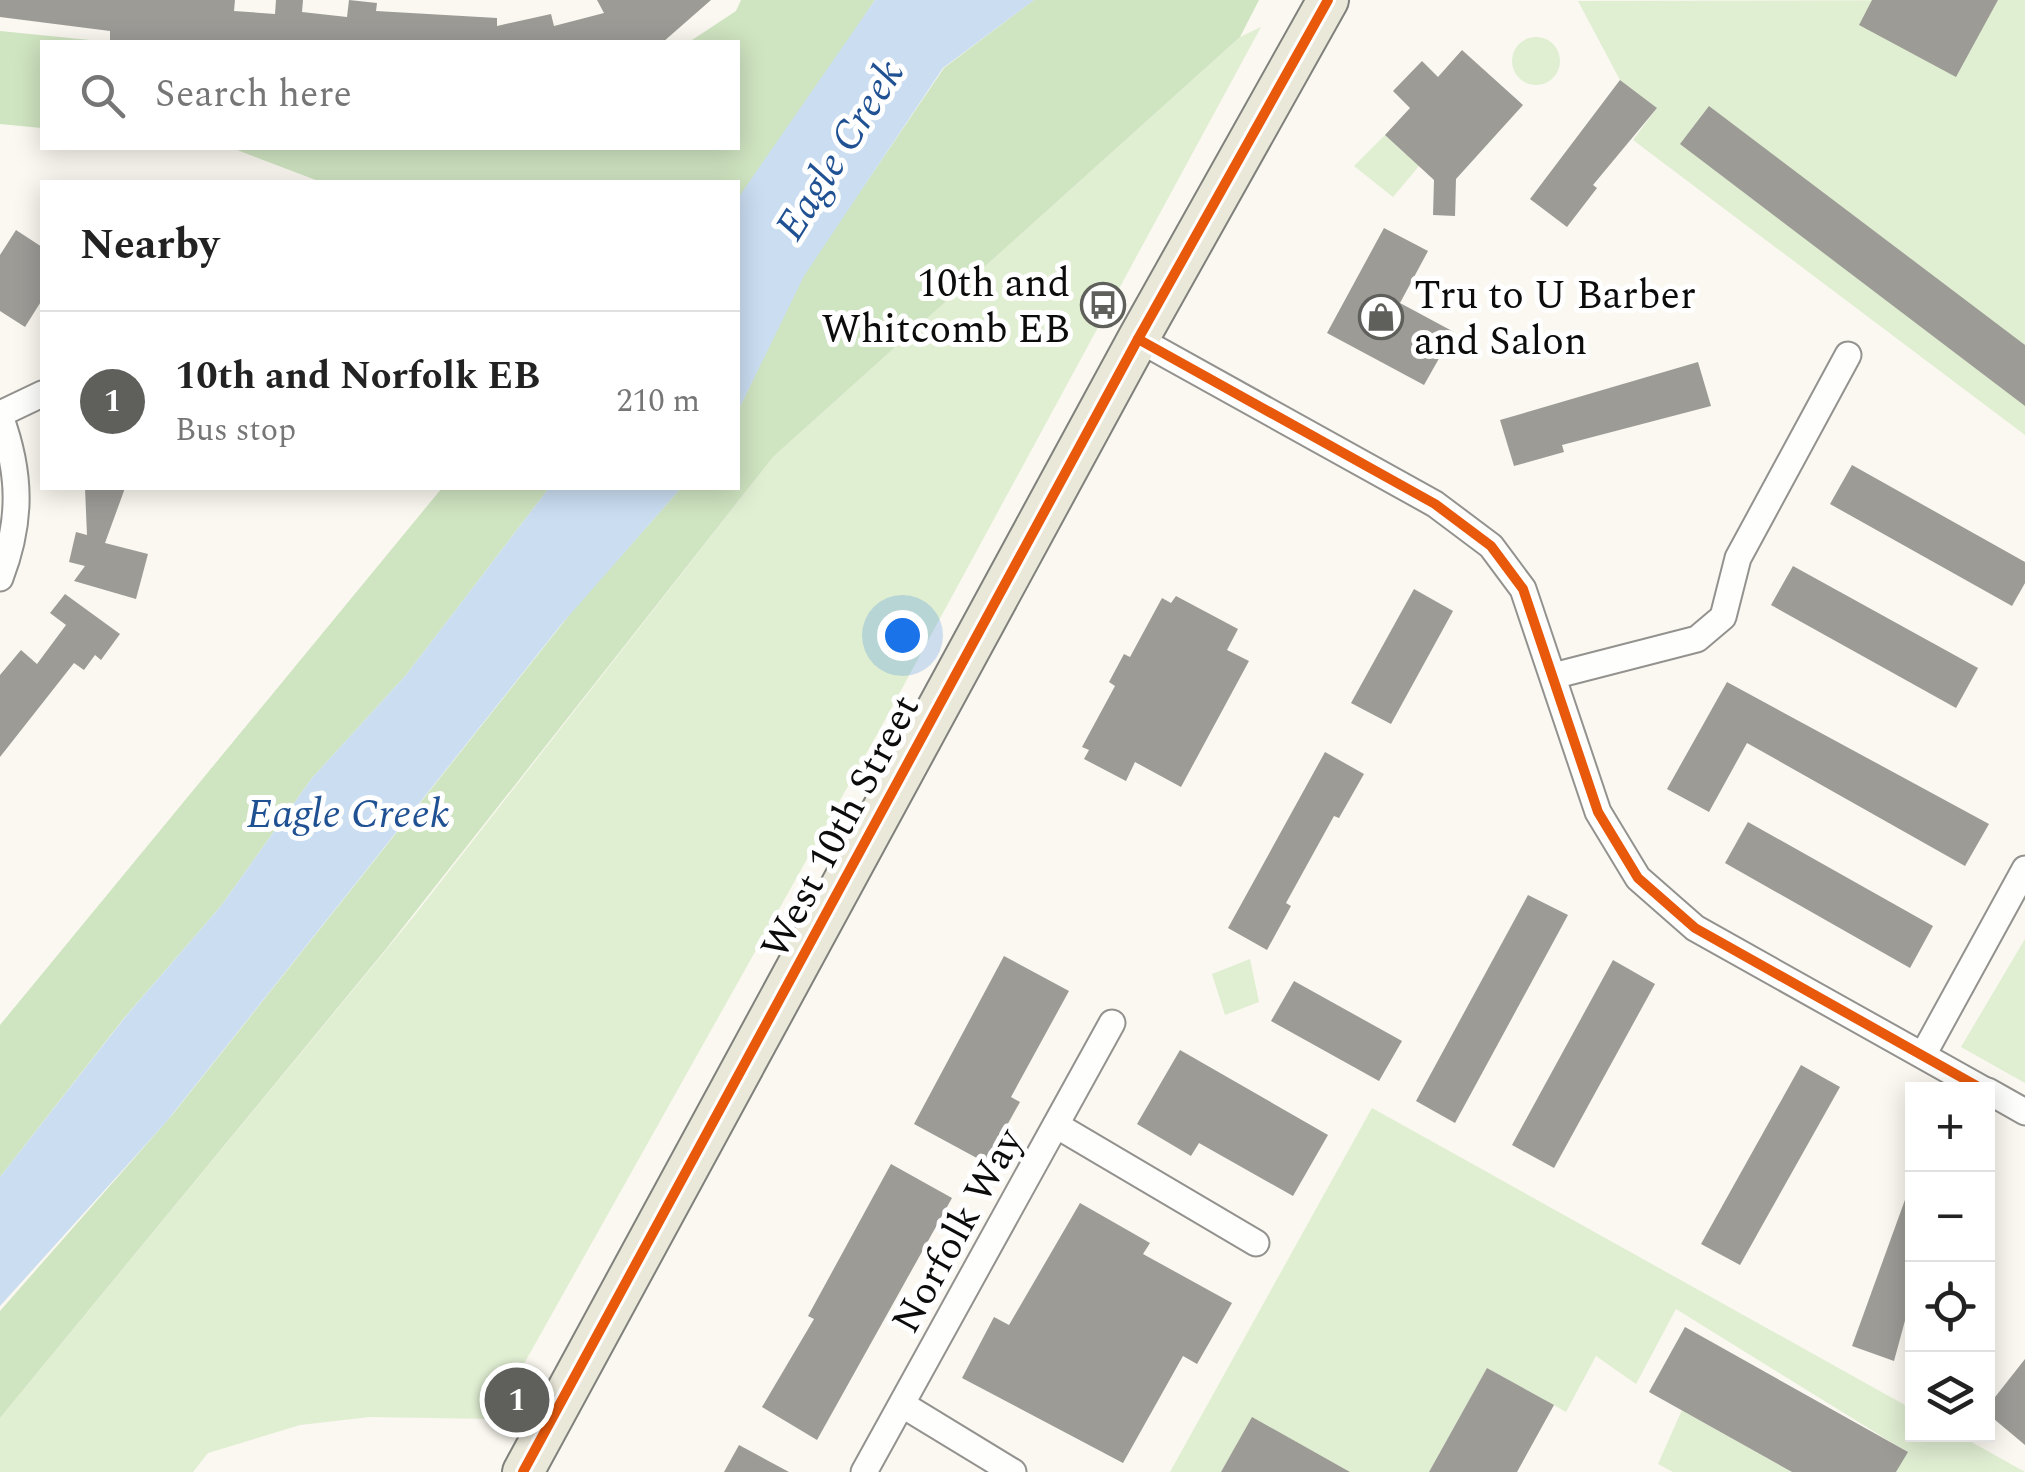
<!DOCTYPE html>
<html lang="en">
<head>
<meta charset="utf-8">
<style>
  :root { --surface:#fff; --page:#f6f6f6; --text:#222; --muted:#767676; --line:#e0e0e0; --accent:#5f5f5c }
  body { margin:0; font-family:Spectral,serif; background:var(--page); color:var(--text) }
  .controls { position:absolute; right:30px; bottom:30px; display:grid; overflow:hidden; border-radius:0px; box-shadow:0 5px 25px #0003 }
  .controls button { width:90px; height:90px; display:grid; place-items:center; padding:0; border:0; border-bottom:2px solid var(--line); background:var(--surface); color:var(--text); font:50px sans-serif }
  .you { position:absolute; left:902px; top:635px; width:35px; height:35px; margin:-25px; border:8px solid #fff; border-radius:50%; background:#1a73e8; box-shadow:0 0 0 15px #1a73e833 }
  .badge { display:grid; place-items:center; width:65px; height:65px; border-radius:50%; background:var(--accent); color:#fff; font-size:32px; font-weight:700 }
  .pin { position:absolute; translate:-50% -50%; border:5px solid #fff; box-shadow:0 2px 10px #0006 }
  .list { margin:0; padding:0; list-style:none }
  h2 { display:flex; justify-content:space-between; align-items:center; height:130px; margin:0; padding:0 40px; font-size:42px }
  h2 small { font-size:32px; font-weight:400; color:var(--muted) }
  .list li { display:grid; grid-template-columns:65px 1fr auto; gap:30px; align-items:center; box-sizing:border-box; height:180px; padding:0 40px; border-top:2px solid var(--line) }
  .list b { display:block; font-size:38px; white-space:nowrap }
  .list p { margin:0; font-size:32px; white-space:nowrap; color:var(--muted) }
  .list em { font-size:32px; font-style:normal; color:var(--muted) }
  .icon { flex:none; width:55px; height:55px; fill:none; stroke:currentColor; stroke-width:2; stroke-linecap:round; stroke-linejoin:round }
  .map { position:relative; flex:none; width:2025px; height:1472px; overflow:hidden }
  .search { position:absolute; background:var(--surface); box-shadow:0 5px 25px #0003; left:40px; top:40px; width:700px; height:110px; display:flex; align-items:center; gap:25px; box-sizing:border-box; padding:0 35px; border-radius:0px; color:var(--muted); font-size:38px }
  .panel { position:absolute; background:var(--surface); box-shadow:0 5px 25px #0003; left:40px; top:180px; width:700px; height:310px; border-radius:0px }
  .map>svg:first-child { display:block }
  .green { fill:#e0eed2 }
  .forest { fill:#cfe4c1 }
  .water { fill:#caddf1 }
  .building { fill:#9c9b96 }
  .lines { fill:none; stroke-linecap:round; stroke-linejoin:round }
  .street-casing { stroke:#93928f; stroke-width:29 }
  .primary-casing { stroke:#80807c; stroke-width:44 }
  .street { stroke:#fefefd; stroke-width:25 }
  .primary { stroke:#eae8d9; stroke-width:40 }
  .cycleway-casing { stroke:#fff; stroke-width:16 }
  .cycleway { stroke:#e8590c; stroke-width:10 }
  .labels { text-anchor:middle; stroke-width:10; stroke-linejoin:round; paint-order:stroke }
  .poi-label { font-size:40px; fill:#0c0c0c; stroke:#fff; text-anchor:end }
  .street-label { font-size:40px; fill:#0c0c0c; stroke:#fff }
  .water-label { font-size:42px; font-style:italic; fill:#205193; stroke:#fff }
</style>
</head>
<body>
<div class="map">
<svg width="2025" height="1472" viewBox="0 0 2025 1472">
  <rect width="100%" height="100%" fill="#faf8f0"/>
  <g class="green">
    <path d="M 2025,0 L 2025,435 L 1633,140 L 1657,108 L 1620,80 L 1578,1 Z"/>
    <path d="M 1261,27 L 880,729 L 493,1419 L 370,1417 L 300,1425 L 208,1453 L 193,1472 L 0,1472 L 0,1418 L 414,916 L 773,457 L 1240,37 Z"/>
    <circle cx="1536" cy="61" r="24"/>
    <path d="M 1385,135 L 1419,166 L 1393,197 L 1354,166 Z"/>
    <path d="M 2025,939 L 2025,1083 L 1961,1047 Z"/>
    <path d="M 1250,959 L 1259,1002 L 1225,1015 L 1212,974 Z"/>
    <path d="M 1372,1108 L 1912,1409 L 1912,1434 L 1959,1435 L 2025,1472 L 1896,1472 L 1907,1452 L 1676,1309 L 1636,1384 L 1596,1356 L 1566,1412 L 1487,1368 L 1429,1472 L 1350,1472 L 1252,1418 L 1221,1472 L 1170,1472 Z"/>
    <path d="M 1682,1410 L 1683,1411 L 1792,1472 L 1673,1472 L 1658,1464 Z"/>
  </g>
  <g class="forest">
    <path d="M 741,0 L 875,0 L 738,203 L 738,182 L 321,182 L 232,148 L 738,148 L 738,42 L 689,42 L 736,11 Z"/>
    <path d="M 1034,0 L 1259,0 L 1240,37 L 773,457 L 386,949 L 0,1418 L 0,1311 L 173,1114 L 571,613 L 681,488 L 738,488 L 738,411 L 803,276 L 944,68 Z"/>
    <path d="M 0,31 L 110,42 L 42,42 L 42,128 L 0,124 Z"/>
    <path d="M 442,488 L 549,488 L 406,675 L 312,778 L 221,906 L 124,1018 L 0,1177 L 0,1025 Z"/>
  </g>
  <g class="water">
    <path d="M 875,0 L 1034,0 L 943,68 L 804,276 L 738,411 L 738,198 Z"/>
    <path d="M 549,488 L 681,488 L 560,626 L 167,1121 L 0,1306 L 0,1177 L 126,1016 L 221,906 L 312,778 L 406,675 Z"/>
  </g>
  <g class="building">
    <path d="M 0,0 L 235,0 L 234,11 L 275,14 L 276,0 L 303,0 L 302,12 L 347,17 L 349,0 L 377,3 L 376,11 L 497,18 L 497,26 L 551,14 L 554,26 L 604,13 L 597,0 L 711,0 L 663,42 L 110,42 L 110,31 L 0,17 Z"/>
    <path d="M 1872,0 L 1998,0 L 1956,77 L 1859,25 Z"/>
    <path d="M 1462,50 L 1523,105 L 1456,179 L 1455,216 L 1433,215 L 1434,180 L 1385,135 L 1410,108 L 1393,91 L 1422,61 L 1438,77 Z"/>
    <path d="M 1620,80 L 1657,108 L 1593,185 L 1597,188 L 1567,227 L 1530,199 Z"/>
    <path d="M 1709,106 L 2025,345 L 2025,406 L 1680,144 Z"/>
    <path d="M 1384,228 L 1428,251 L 1400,303 L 1454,332 L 1424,385 L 1327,333 Z"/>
    <path d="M 16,230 L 42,247 L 42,300 L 25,327 L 0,311 L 0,255 Z"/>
    <path d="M 1698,362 L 1711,406 L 1562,445 L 1564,452 L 1514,466 L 1500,420 Z"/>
    <path d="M 1852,465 L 2025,562 L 2025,583 L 2012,606 L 1830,504 Z"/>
    <path d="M 85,488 L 125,488 L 105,543 L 148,554 L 136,599 L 74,581 L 85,566 L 69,562 L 76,532 L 87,535 Z"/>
    <path d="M 1793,566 L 1978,668 L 1956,708 L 1771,605 Z"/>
    <path d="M 1414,589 L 1453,611 L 1391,724 L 1351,703 Z"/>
    <path d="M 65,594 L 120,634 L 101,660 L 95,655 L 84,670 L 74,663 L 0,757 L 0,675 L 21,650 L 37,664 L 66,625 L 50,613 Z"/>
    <path d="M 1176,596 L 1238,629 L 1227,650 L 1249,661 L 1181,787 L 1135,762 L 1126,781 L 1084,759 L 1089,750 L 1082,747 L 1115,686 L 1109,682 L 1124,654 L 1130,657 L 1162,598 L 1171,603 Z"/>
    <path d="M 1727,682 L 1989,824 L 1965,866 L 1747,743 L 1709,812 L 1667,789 Z"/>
    <path d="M 1325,752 L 1364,774 L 1339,818 L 1334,816 L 1286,903 L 1291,906 L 1267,950 L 1228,928 Z"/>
    <path d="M 1748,822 L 1933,926 L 1910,968 L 1725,863 Z"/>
    <path d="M 1528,895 L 1568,915 L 1455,1123 L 1416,1101 Z"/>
    <path d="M 1004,956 L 1069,991 L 1011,1097 L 1020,1102 L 986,1163 L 914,1124 Z"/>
    <path d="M 1613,960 L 1655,984 L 1554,1168 L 1512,1145 Z"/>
    <path d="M 1294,981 L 1402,1041 L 1379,1081 L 1271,1021 Z"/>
    <path d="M 1180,1050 L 1328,1135 L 1293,1196 L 1199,1143 L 1191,1156 L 1137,1124 Z"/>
    <path d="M 1801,1065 L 1840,1087 L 1740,1265 L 1701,1244 Z"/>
    <path d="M 891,1164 L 952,1198 L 817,1440 L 762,1407 L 814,1319 L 808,1316 Z"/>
    <path d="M 1910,1186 L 1912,1295 L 1894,1361 L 1852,1346 Z"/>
    <path d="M 1080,1203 L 1150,1243 L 1143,1254 L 1232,1303 L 1197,1364 L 1183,1356 L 1123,1463 L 962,1378 L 994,1317 L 1009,1325 Z"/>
    <path d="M 1685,1327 L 1908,1452 L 1896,1472 L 1792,1472 L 1649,1392 Z"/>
    <path d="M 2025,1359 L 2025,1445 L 1988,1414 L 1988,1406 Z"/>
    <path d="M 1487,1368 L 1554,1405 L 1517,1472 L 1429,1472 Z"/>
    <path d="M 1252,1417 L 1350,1472 L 1221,1472 Z"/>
    <path d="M 739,1445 L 789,1472 L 724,1472 Z"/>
  </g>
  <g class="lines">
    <defs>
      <g id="street">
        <path d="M 1138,339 L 1435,504 L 1491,546 L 1523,589 L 1598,812 L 1638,878 L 1695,928 L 1984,1090"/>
        <path d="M 0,414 L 42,394"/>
        <path d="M 0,416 C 21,473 22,521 0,578"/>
        <path d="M 1553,676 L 1697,639 L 1723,617 L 1738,558 L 1848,355"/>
        <path d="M 1923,1055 L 2025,869"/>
        <path d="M 1988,1091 L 2025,1112"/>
        <path d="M 1056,1125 L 1256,1243"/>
        <path d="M 903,1405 L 1013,1472"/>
        <path d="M 864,1472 L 1112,1023"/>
      </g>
      <path id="primary" d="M 523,1472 L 1138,339 L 1328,0"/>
    </defs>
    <use href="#street" class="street-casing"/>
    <use href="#primary" class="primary-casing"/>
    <use href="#street" class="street"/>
    <use href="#primary" class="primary"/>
    <defs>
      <g id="cycleway">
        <path d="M 1138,339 L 1435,504 L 1491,546 L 1523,589 L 1598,812 L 1638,878 L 1695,928 L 1984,1090"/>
        <path d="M 523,1472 L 1138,339 L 1328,0"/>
      </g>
    </defs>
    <use href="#cycleway" class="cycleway-casing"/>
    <use href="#cycleway" class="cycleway"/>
  </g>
  <defs>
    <symbol id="bus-ring" viewBox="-11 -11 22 22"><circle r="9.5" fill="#fff" stroke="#5f5f5c" stroke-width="1.5"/><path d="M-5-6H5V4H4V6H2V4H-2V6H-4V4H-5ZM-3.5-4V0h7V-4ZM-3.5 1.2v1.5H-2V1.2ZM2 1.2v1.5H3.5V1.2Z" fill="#5f5f5c"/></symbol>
    <symbol id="shop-ring" viewBox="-11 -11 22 22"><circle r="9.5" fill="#fff" stroke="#5f5f5c" stroke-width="1.5"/><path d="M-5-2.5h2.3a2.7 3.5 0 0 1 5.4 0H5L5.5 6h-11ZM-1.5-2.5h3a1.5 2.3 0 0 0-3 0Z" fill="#5f5f5c"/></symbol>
  </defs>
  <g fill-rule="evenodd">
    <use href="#bus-ring" x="1078" y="280" width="50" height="50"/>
    <use href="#shop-ring" x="1356" y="292" width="50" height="50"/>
  </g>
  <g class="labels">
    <g class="poi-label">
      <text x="1070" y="296">10th and<tspan x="1070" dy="46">Whitcomb EB</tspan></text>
      <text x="1414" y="308" text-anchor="start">Tru to U Barber<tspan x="1414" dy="46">and Salon</tspan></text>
    </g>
    <g class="street-label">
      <text transform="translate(839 826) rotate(-62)" y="14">West 10th Street</text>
      <text transform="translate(956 1230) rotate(-61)" y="14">Norfolk Way</text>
    </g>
    <g class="water-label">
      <text transform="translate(838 149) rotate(-58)" y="15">Eagle Creek</text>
      <text x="348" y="827">Eagle Creek</text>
    </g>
  </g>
</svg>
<div class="controls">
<button>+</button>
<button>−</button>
<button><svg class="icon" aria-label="locate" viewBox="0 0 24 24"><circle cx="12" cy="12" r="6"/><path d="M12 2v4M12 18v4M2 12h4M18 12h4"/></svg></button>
<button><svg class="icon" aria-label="layers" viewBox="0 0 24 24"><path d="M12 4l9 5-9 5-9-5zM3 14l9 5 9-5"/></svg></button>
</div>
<div class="you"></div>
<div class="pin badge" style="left:517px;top:1400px">1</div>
<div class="search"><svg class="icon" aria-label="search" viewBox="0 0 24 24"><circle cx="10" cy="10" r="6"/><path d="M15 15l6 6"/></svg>Search here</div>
<section class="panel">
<h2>Nearby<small></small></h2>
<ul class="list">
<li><span class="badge">1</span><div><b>10th and Norfolk EB</b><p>Bus stop</p></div><em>210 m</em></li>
</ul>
</section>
</div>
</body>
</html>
